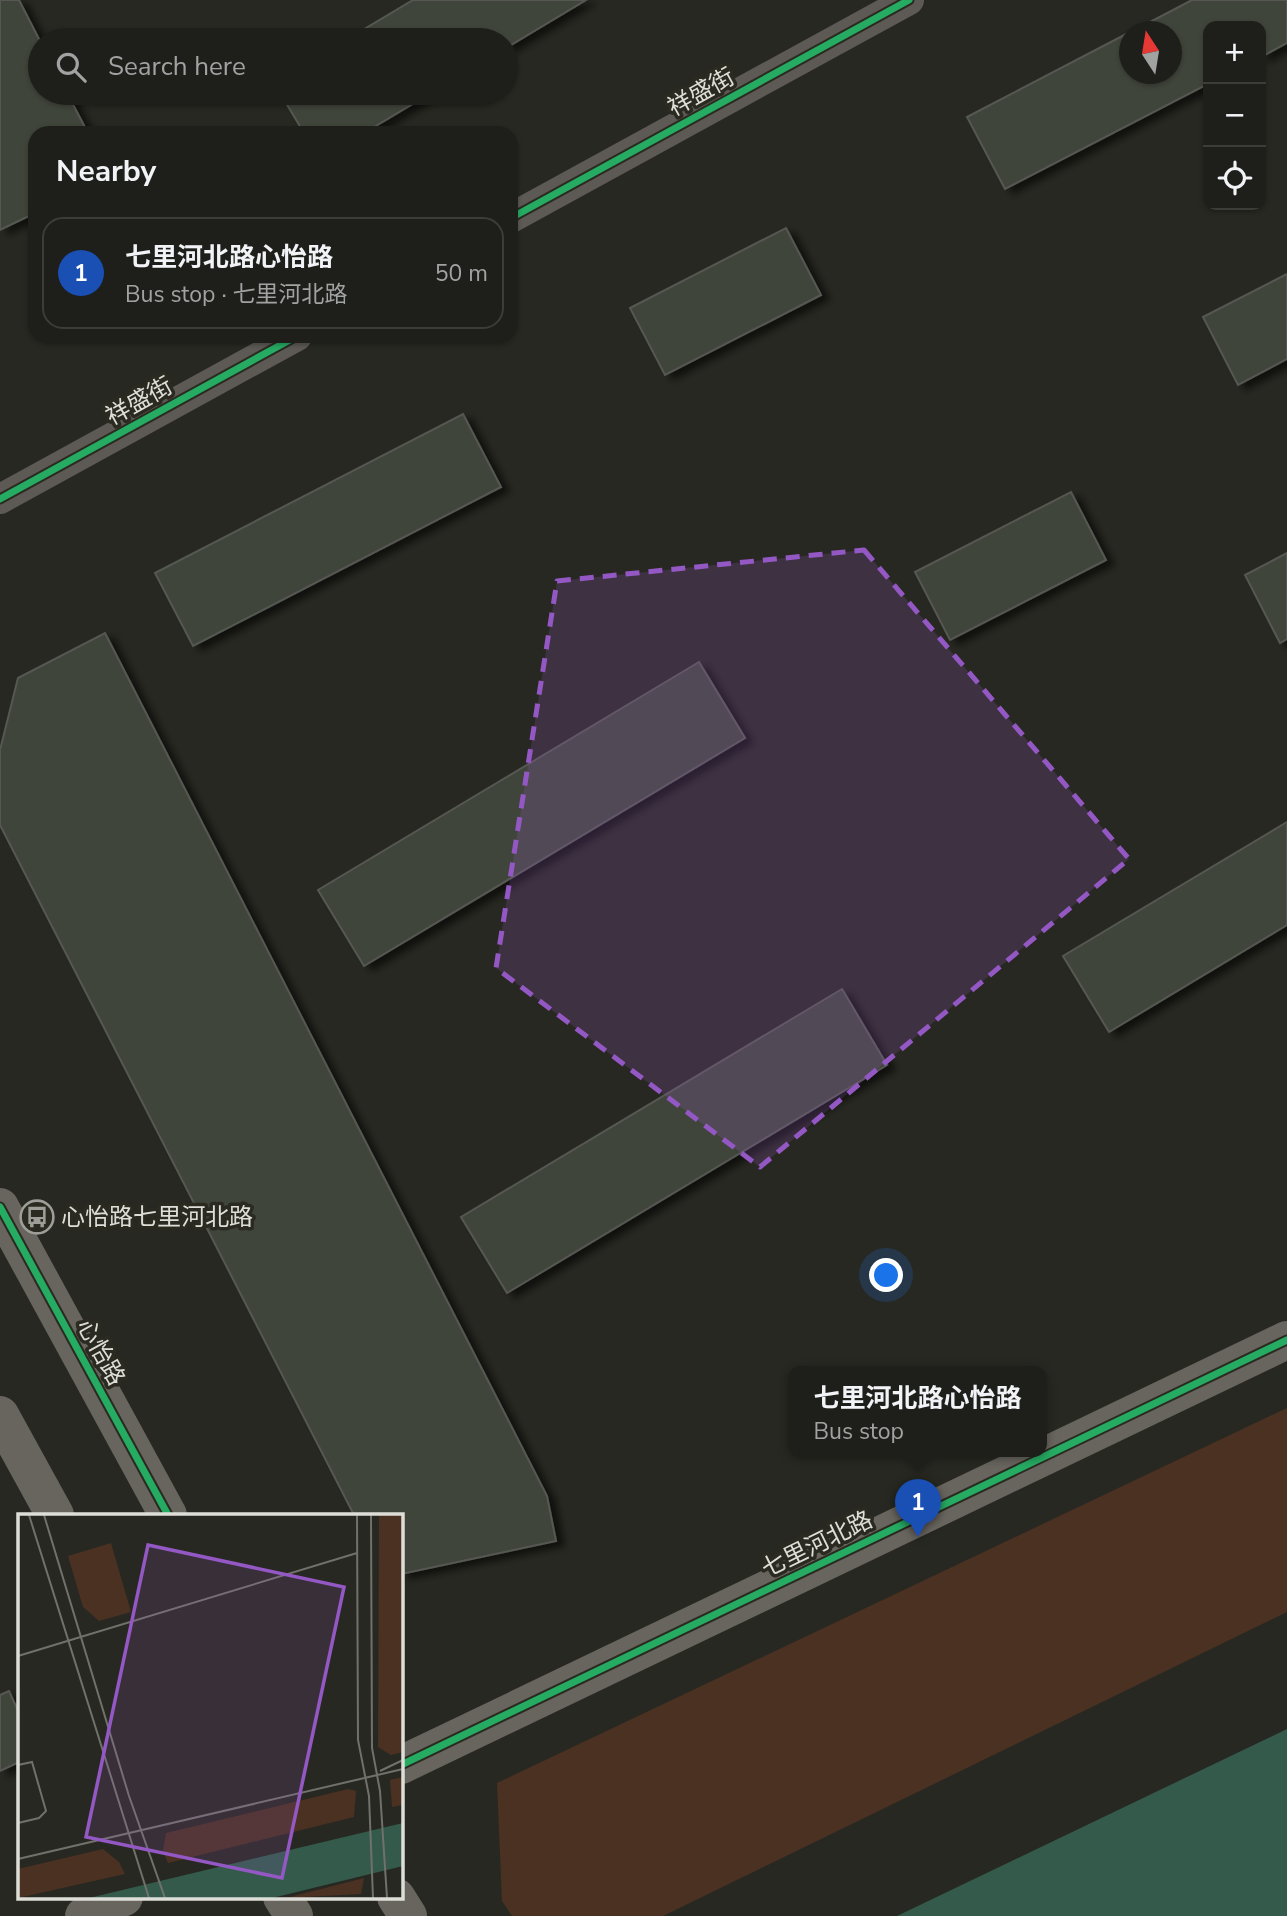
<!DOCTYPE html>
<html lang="en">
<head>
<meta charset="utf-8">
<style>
  :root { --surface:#1e1e1a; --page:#262723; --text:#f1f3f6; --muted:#a1a2a2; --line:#3c3c39; --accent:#b45309 }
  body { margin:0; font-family:"Nunito Sans","Noto Sans SC",sans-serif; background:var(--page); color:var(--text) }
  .controls { position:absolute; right:21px; top:21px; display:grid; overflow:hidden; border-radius:14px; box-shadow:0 2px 5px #0004 }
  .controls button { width:63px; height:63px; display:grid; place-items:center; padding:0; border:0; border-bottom:2px solid var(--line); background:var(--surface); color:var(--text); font:35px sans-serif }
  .compass { position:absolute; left:1119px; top:21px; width:63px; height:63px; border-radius:50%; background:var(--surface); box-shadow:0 2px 5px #0004; rotate:348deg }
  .you { position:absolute; left:887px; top:1276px; width:24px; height:24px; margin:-18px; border:5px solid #fff; border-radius:50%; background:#1a73e8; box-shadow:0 0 0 10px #1a73e833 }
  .badge { display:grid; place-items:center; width:46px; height:46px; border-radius:50%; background:var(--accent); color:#fff; font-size:23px; font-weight:700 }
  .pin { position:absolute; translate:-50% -58px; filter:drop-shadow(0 2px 4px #0008) }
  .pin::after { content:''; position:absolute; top:37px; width:24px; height:21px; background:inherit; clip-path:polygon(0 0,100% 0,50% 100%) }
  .popup { position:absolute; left:788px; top:1366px; width:259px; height:91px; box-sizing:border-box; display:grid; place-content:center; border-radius:14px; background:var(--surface); filter:drop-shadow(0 2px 5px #0005); font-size:23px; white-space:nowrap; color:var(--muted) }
  .popup b { font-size:26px; color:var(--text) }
  .popup::after { content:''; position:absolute; left:50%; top:100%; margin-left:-14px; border:14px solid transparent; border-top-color:var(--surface) }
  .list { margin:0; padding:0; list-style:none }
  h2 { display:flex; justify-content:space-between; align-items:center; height:91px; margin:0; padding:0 28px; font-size:30px }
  h2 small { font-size:23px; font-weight:400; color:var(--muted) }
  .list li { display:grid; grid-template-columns:46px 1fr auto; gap:21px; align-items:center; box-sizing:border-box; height:112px; margin:0 14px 14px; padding:0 14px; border:2px solid var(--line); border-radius:21px }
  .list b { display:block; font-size:26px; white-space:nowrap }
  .list p { margin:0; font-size:23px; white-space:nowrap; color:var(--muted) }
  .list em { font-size:23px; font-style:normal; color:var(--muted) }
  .icon { flex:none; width:38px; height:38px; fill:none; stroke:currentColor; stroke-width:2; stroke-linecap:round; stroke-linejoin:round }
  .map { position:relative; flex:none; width:1287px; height:1916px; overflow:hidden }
  .search { position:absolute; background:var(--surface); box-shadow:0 2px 5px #0004; left:28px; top:28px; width:490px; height:77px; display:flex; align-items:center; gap:18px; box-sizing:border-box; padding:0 24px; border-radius:38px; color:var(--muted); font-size:26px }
  .panel { position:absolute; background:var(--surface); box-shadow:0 2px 5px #0004; left:28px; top:126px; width:490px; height:217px; border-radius:21px }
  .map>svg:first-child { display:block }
  .green { fill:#4a3122 }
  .water { fill:#345a4c }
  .building { fill:#3f443b; stroke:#565752; stroke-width:2; filter:url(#shadow) }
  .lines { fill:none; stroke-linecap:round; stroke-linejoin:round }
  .street { stroke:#5d5954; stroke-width:30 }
  .secondary { stroke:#68645e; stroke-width:38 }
  .cycleway-casing { stroke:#2a2a20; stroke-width:11 }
  .cycleway { stroke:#26ab63; stroke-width:7 }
  .marked { fill:#9458c5; fill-opacity:0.2; stroke:#9458c5; stroke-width:5; stroke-dasharray:14 9; stroke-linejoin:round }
  .labels { text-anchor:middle; stroke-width:7; stroke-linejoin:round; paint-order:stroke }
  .street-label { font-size:24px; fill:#deded8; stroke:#2a2a20 }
  .poi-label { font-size:24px; fill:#deded8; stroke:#2a2a20; text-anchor:start }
  .inset-road { fill:none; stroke:#71716b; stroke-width:2 }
  .view { fill:#9458c5; fill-opacity:0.15; stroke:#9458c5; stroke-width:3.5 }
  .inset-edge { fill:none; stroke:#deded8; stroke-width:3.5 }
</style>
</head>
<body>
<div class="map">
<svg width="1287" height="1916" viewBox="0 0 1287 1916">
  <defs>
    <filter id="shadow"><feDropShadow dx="8" dy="4.5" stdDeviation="3.5" flood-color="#0009"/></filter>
  </defs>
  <rect width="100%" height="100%" fill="#282822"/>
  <path class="green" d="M 1287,1408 L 1287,1612 L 663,1916 L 512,1916 L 502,1901 L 497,1783 Z"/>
  <path class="water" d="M 1287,1729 L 1287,1916 L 897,1916 Z"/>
  <g class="building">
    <path d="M 0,0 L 19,0 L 40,41 L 40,93 L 67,93 L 88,133 L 35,133 L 35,213 L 0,230 Z"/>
    <path d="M 413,0 L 586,0 L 506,48 L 506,40 L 346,40 Z"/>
    <path d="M 1192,0 L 1287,0 L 1287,43 L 1261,57 L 1261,26 L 1208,26 L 1208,84 L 1005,189 L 967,117 L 1130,32 L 1130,74 L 1172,74 L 1172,32 L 1131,32 Z"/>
    <path d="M 280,93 L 431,93 L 364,133 L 304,133 Z"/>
    <path d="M 786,228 L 821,295 L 665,375 L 630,308 Z"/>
    <path d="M 1287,274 L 1287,359 L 1238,385 L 1203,317 Z"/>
    <path d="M 463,414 L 501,487 L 193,646 L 155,573 Z"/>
    <path d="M 1071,492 L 1106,560 L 950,640 L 915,572 Z"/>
    <path d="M 1287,553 L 1287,639 L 1280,643 L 1245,575 Z"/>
    <path d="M 105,633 L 547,1496 L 556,1541 L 401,1574 L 401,1515 L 354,1515 L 0,825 L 0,750 L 18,678 Z"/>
    <path d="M 699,662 L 745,738 L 364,966 L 318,890 Z"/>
    <path d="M 1287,822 L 1287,925 L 1109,1032 L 1063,956 Z"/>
    <path d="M 842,989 L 887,1065 L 507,1293 L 461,1217 Z"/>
    <path d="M 9,1691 L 19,1713 L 19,1762 L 0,1771 L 0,1695 Z"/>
  </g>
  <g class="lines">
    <g class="street">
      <path d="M 511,218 L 909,0"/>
      <path d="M 0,499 L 297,336"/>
    </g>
    <g class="secondary">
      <path d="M 0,1207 L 168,1515"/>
      <path d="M 0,1415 L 55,1515"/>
      <path d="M 401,1765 L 1287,1340"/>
      <path d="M 282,1897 L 294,1916"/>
      <path d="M 396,1897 L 408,1916"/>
      <path d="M 84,1916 L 124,1897"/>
    </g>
    <defs>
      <g id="cycleway">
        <path d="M 511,218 L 909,0"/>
        <path d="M 0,499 L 297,336"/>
        <path d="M 0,1207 L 168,1515"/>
        <path d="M 401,1765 L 1287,1340"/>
      </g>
    </defs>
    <use href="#cycleway" class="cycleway-casing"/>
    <use href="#cycleway" class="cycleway"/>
  </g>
  <path class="marked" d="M 864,550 L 1129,859 L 760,1167 L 496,968 L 557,581 Z"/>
  <defs>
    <symbol id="bus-ring" viewBox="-11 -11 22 22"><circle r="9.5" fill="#2a2a20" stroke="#9e9e98" stroke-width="1.5"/><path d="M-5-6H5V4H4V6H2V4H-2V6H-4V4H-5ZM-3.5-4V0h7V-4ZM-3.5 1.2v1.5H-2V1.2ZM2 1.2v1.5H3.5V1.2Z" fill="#9e9e98"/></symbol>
  </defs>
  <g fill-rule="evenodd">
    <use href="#bus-ring" x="18" y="1198" width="38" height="38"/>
  </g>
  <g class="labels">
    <g class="street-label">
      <text transform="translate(701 92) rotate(-29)" y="8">祥盛街</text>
      <text transform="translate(139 401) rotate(-29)" y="8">祥盛街</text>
      <text transform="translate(101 1352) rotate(61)" y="8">心怡路</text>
      <text transform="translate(817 1544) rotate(-26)" y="8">七里河北路</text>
    </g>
    <g class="poi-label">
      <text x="61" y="1225">心怡路七里河北路</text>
    </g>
  </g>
  <g transform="translate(18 1514)">
    <rect width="385" height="385" fill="#282822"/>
    <path d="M 361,1 L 385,1 L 385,238 L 373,241 L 360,233 ZM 93,29 L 113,98 L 81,107 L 65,93 L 50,42 ZM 385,263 L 385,291 L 374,293 L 372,266 ZM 330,275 L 338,277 L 336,303 L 150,349 L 145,337 L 148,319 ZM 85,335 L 101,348 L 107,360 L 0,384 L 0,355 ZM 346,364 L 343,380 L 268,384 Z" fill="#4a3122"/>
    <path d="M 385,309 L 385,352 L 254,384 L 71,384 Z" fill="#345a4c"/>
    <path class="inset-road" d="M 11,1 L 131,384M 26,1 L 111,282 L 147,384M 339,1 L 340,226 L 351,282 L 355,384M 353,1 L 354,234 L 362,277 L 369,384M 0,142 L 339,39M 0,251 L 14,248 L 28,297 L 21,304 L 0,309M 362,257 L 385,246M 0,345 L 385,255"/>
    <path class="view" d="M 130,31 L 326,73 L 264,364 L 68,323 Z"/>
    <rect width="385" height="385" class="inset-edge"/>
  </g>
</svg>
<div class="controls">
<button>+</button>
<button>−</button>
<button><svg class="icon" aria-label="locate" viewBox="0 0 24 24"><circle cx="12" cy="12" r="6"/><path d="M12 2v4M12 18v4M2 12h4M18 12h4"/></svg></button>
</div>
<svg class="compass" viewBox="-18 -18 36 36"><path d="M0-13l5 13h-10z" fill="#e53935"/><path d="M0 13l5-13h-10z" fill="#a1a2a2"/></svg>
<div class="you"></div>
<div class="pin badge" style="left:918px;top:1537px;background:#1a4fb4">1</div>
<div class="popup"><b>七里河北路心怡路</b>Bus stop</div>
<div class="search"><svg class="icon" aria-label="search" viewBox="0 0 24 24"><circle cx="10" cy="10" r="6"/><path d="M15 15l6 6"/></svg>Search here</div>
<section class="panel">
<h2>Nearby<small></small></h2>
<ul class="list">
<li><span class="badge" style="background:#1a4fb4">1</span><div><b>七里河北路心怡路</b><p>Bus stop · 七里河北路</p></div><em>50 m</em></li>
</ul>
</section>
</div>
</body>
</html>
